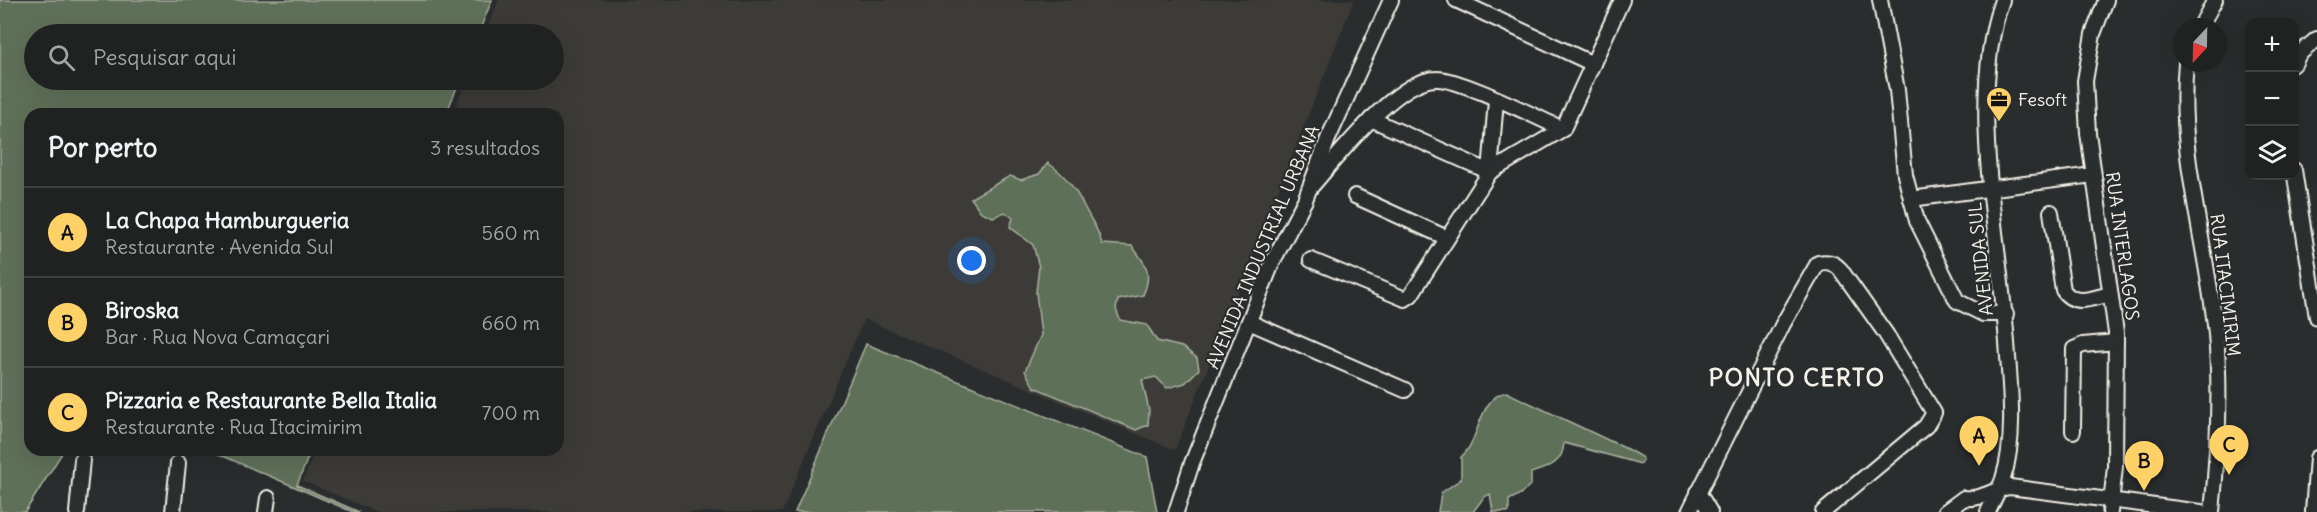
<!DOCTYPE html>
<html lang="pt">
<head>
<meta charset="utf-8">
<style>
  :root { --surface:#202222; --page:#2d2f2f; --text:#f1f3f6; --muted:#a2a4a5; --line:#3d3f40; --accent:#ffd166 }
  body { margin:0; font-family:Delius,sans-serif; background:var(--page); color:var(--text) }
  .controls { position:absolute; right:18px; top:18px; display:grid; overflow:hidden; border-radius:12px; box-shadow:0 6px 24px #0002 }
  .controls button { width:54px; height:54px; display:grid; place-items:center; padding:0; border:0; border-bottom:2px solid var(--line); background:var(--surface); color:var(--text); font:30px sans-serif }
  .compass { position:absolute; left:2173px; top:18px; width:54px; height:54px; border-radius:50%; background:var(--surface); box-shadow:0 6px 24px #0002; rotate:202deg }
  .you { position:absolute; left:972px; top:261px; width:21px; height:21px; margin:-15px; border:4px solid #fff; border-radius:50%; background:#1a73e8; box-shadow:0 0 0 9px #1a73e833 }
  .badge { display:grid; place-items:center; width:39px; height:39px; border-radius:50%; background:var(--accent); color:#111; font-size:20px; font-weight:700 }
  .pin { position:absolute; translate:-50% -50px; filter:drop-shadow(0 2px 3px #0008) }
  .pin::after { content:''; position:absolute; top:32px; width:21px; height:18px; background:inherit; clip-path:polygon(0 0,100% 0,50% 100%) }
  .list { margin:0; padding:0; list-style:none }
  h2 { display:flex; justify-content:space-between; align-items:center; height:78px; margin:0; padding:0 24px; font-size:26px }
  h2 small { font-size:20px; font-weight:400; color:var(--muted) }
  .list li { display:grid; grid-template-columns:39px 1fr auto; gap:18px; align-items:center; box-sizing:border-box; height:90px; padding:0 24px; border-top:2px solid var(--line) }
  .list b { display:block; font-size:22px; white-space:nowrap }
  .list p { margin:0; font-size:20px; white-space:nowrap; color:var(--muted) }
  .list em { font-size:20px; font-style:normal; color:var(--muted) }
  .icon { flex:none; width:33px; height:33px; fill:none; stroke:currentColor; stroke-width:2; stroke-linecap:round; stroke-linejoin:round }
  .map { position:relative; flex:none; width:2317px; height:512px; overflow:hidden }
  .search { position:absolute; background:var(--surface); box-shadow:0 6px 24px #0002; left:24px; top:24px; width:540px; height:66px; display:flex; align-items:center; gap:15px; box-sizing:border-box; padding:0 21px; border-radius:33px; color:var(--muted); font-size:22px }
  .panel { position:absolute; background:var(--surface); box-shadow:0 6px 24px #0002; left:24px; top:108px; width:540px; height:348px; border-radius:18px }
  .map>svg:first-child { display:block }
  .built { fill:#3d3b38 }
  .green { fill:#5e7059; stroke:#a9b0a0; stroke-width:1.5 }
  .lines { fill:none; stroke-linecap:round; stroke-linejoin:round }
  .minor-casing { stroke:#f4f1e8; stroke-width:18 }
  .minor { stroke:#2a2d2e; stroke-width:14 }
  .labels { text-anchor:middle; stroke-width:4.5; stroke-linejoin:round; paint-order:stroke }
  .poi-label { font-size:18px; fill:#f4f1e8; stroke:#2a2d2e; text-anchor:start }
  .street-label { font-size:18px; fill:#f4f1e8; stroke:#2a2d2e }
  .district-label { font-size:24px; font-weight:bold; letter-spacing:1.5px; fill:#f4f1e8; stroke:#2a2d2e }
</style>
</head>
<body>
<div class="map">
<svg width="2317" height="512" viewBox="0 0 2317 512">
  <rect width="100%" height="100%" fill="#2a2d2e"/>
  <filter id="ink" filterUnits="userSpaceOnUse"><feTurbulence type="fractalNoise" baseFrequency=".0167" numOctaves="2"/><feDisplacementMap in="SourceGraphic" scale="12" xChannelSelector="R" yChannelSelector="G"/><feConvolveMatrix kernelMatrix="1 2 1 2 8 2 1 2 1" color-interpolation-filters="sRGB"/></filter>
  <g filter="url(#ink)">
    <path class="built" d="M 499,0 L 1354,0 L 1175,450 L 864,319 L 782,512 L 377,512 L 303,481 L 315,450 L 558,450 L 558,114 L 452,114 L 467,80 L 554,80 L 554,34 L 485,34 Z"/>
    <g class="green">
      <path d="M 0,0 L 492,0 L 478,34 L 34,34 L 34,80 L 460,80 L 446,114 L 30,114 L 30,450 L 64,450 L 25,512 L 0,512 Z"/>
      <path d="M 1048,163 C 1067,176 1076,190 1086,210 C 1093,224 1098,228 1102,244 L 1132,246 C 1146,264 1153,272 1143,295 L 1118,300 L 1116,309 L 1120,320 L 1147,325 L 1157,341 L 1182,347 L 1197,358 L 1199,369 L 1185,383 L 1167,388 L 1156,377 L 1142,380 L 1149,410 L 1148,425 L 1136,430 L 1034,387 L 1025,371 L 1041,335 L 1036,292 L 1039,267 L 1033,245 L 1010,227 L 1013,218 L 1005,212 L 993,217 L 981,212 L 971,198 L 1010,176 L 1021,180 L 1039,174 Z"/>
      <path d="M 866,344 L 1147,457 L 1157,512 L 795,512 Z"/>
      <path d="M 1506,392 L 1627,449 L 1643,458 L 1641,464 L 1564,443 C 1563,463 1550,467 1531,473 L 1531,484 L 1521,494 L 1509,500 L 1509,512 L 1493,512 L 1490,494 L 1484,497 L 1473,512 L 1438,512 L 1441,493 L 1461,479 L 1461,457 C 1481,440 1477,399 1506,392 Z"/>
      <path d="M 209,450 L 311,450 L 297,485 L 359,512 L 353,512 Z"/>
    </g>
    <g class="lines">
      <defs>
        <g id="minor">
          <path d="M 1456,0 L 1593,64"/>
          <path d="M 1880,0 L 1897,90 L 1905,175 L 1917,221 L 1957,301 L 1983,314 L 2006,314"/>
          <path d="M 2106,0 L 2093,34 L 2085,81 L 2088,133 L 2116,333 L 2115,467 L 2110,512"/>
          <path d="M 2200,27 L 2215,0"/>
          <path d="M 2186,63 C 2177,153 2207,245 2216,334 C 2221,394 2218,453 2212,512"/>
          <path d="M 2294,64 L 2299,54 L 2317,39"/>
          <path d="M 1371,119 L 1490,172 L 1496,100"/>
          <path d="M 1563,129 L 1622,0"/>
          <path d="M 2294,170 L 2317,317"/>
          <path d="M 1310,188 C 1336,159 1396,79 1436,79 C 1460,78 1537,118 1563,129 L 1490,172 L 1411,295 L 1405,299 L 1311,260"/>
          <path d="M 1355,196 L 1447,238"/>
          <path d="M 1911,199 L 2093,175"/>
          <path d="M 2051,212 L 2063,290 C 2074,307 2093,298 2110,294"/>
          <path d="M 1249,322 L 1405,390"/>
          <path d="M 2073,431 L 2074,349 L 2083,345 L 2116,342"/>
          <path d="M 1698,492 L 1710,512"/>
          <path d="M 77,512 L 82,460"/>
          <path d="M 173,512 L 178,463"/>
          <path d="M 266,512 L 268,498"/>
          <path d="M 1176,512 L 1192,463 L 1273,261 L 1305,200 L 1328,139 L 1391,0"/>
          <path d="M 1689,512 L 1783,324 L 1818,263 C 1827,261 1834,262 1840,269 L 1886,334 L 1934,413 L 1926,426 L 1823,512"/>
          <path d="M 1945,512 L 1964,498 C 1982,500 1993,489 2010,487 L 2201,512"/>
          <path d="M 1988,512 C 1993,501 1999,490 2003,479 C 2015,441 2011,395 2008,357 C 2002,249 1966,102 2002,0"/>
          <path d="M 2313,512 L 2317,458"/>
        </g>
      </defs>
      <use href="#minor" class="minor-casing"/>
      <use href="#minor" class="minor"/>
    </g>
  </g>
  <defs>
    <symbol id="office-pin" viewBox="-11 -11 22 30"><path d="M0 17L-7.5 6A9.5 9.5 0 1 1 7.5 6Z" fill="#ffd166" stroke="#2a2d2e"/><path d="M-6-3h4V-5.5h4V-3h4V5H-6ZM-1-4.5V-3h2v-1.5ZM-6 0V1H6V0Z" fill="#111"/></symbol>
  </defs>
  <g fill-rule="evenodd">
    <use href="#office-pin" x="1984" y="85" width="30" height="40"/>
  </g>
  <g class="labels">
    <g class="poi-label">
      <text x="2018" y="106">Fesoft</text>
    </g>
    <g class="street-label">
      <text transform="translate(2122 246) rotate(82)" y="6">RUA INTERLAGOS</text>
      <text transform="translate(1263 247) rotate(-67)" y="6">AVENIDA INDUSTRIAL URBANA</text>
      <text transform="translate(1981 259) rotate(-96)" y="6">AVENIDA SUL</text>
      <text transform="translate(2225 285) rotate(83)" y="6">RUA ITACIMIRIM</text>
    </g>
    <g class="district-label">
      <text x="1797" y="386">PONTO CERTO</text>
    </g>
  </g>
</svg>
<div class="controls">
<button>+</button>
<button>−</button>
<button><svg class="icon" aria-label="layers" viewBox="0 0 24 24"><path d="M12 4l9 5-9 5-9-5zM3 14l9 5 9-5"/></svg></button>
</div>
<svg class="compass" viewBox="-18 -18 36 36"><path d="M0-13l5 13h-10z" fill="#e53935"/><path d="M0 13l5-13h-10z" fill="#a2a4a5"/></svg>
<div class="you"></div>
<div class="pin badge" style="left:1979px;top:466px">A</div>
<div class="pin badge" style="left:2144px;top:491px">B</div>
<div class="pin badge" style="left:2229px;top:475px">C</div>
<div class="search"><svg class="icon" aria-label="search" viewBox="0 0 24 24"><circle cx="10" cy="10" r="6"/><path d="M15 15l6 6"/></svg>Pesquisar aqui</div>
<section class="panel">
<h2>Por perto<small>3 resultados</small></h2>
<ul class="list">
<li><span class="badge">A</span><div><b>La Chapa Hamburgueria</b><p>Restaurante · Avenida Sul</p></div><em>560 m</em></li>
<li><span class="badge">B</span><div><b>Biroska</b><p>Bar · Rua Nova Camaçari</p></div><em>660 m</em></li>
<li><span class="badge">C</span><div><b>Pizzaria e Restaurante Bella Italia</b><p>Restaurante · Rua Itacimirim</p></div><em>700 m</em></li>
</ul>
</section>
</div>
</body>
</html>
